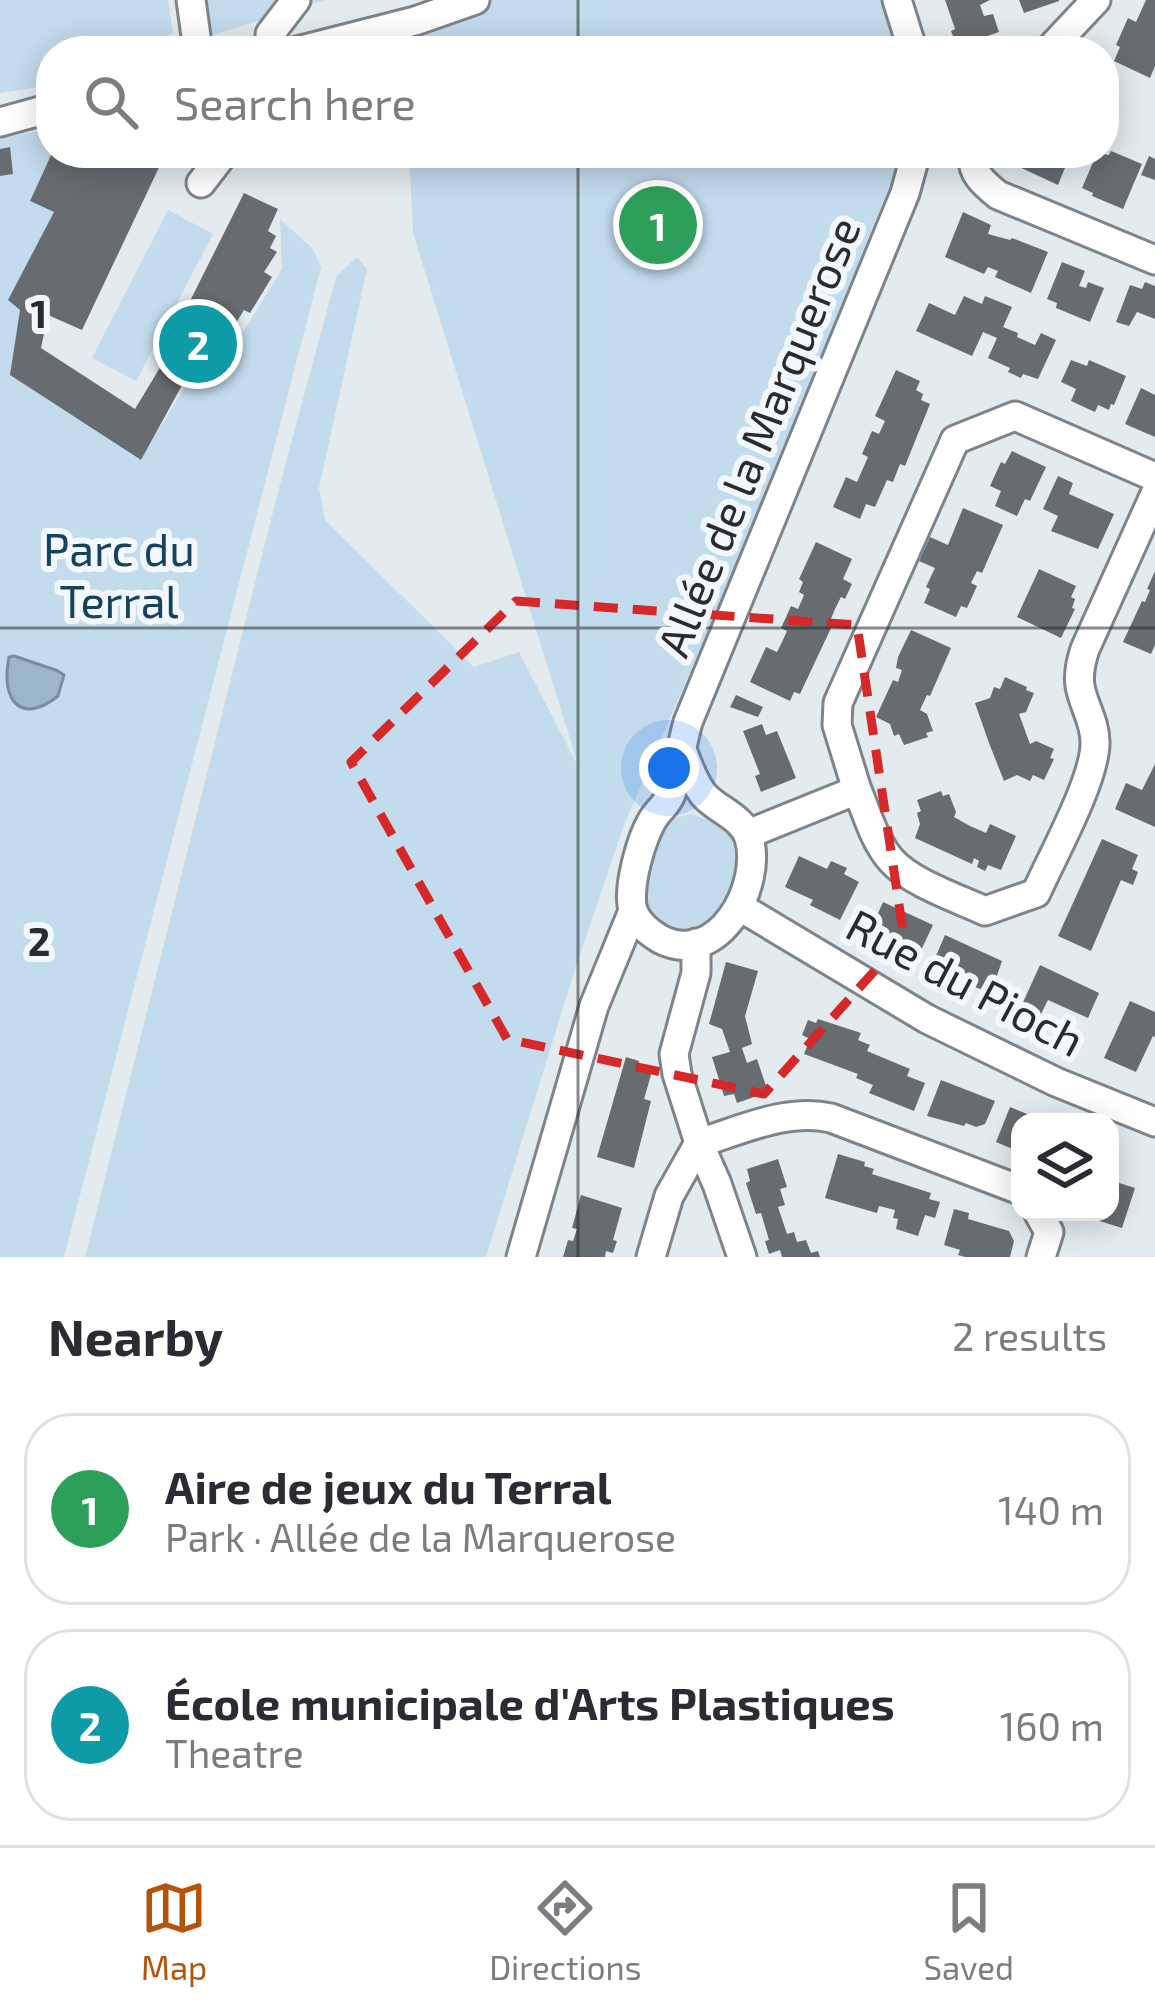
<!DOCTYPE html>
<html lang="en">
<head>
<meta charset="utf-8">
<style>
  :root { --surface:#fff; --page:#f7f7f7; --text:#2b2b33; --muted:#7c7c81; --line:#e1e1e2; --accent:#b45309 }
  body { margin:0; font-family:"Exo 2",sans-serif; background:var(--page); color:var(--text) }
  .controls { position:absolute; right:36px; bottom:36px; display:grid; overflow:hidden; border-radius:24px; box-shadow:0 6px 30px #0003 }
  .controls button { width:108px; height:108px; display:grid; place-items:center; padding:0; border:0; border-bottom:3px solid var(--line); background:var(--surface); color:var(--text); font:60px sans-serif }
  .you { position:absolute; left:669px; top:768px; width:42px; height:42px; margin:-30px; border:9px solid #fff; border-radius:50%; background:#1a73e8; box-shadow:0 0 0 18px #1a73e833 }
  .badge { display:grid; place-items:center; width:78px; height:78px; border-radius:50%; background:var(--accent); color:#fff; font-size:39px; font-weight:700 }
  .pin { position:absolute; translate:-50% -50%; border:6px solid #fff; box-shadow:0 3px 12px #0006 }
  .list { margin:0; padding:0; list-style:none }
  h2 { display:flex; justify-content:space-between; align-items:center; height:156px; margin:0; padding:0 48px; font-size:51px }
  h2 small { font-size:39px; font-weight:400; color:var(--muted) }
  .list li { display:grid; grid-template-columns:78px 1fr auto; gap:36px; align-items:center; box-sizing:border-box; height:192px; margin:0 24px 24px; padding:0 24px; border:3px solid var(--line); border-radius:48px }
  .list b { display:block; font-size:45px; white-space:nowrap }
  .list p { margin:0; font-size:39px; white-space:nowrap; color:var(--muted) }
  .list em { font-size:39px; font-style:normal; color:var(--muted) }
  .icon { flex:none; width:66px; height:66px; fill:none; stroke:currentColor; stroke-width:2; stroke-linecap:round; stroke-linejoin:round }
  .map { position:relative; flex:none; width:1155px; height:1257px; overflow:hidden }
  .search { position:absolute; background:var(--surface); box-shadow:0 6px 30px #0003; left:36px; right:36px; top:36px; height:132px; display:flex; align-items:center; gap:30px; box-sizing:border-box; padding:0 42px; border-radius:48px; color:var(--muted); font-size:45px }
  .sheet { height:588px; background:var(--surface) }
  nav { display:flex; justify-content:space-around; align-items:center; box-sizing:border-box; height:168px; border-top:3px solid var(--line); background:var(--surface); font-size:33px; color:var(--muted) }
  nav a { display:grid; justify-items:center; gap:6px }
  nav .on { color:var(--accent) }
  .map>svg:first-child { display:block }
  .green { fill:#c2dbed }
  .water { fill:#9bb5c9; stroke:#798c9a; stroke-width:3 }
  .building { fill:#676c70 }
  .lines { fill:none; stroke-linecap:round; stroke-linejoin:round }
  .minor-casing { stroke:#7f8489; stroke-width:33 }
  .minor { stroke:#fff; stroke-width:27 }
  .marked { fill:none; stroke:#d62828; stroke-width:9; stroke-dasharray:24 15; stroke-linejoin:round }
  .grid { fill:none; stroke:#292b2d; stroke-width:3; stroke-opacity:0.55 }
  .labels { text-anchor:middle; stroke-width:12; stroke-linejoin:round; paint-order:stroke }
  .street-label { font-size:45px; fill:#292b2d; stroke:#f2f8fd }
  .park-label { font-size:45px; fill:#14425f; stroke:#f2f8fd }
  .grid-label { font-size:39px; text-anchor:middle; font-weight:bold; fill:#292b2d; stroke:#f2f8fd; stroke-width:12; stroke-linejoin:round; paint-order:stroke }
</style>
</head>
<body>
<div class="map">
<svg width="1155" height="1257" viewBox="0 0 1155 1257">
  <rect width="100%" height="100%" fill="#e4ebef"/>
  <g class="green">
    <path d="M 0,0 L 168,0 L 173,32 L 148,51 L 51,51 L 51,85 L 0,93 Z"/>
    <path d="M 205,0 L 325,0 L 210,36 Z"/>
    <path d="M 469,0 L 885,0 L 894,51 L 387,51 L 381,30 Z"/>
    <path d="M 51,128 L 52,153 L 30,201 L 54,212 L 9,300 L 20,310 L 10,375 L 140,460 L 205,354 L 224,340 L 243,332 L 282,269 L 280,219 L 313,249 L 321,267 L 64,1257 L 0,1257 L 0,139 Z"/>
    <path d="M 409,153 L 899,153 L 899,161 L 758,514 L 624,825 L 575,969 L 486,1257 L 85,1257 L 279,488 L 336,277 L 357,257 L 367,269 L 319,488 L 325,520 L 474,667 L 519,652 L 579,768 L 413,233 Z"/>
    <path d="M 168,210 L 213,234 L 136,381 L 92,358 Z"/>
    <path d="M 692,814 L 726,828 C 747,867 735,921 686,929 C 673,931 661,928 654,917 C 649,911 643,901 643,892 C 644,881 650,867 653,856 C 661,827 659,820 692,814 Z"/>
  </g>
  <path class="water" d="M 14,656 L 56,670 L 64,675 L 58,696 C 22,725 0,702 9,657 Z"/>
  <g class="building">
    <path d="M 945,0 L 990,0 L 980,5 L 984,16 L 993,14 L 999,32 L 957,47 L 951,31 L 955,29 Z"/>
    <path d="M 1019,0 L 1059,0 L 1059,1 L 1024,13 Z"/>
    <path d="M 1146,0 L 1155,0 L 1155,66 L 1150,78 L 1114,61 L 1120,47 L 1116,45 L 1128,18 L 1136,22 Z"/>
    <path d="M 10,147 L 13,174 L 0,176 L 0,149 Z"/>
    <path d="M 1111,151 L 1142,164 L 1123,209 L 1092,196 L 1093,193 L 1082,188 L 1097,153 L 1109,155 Z"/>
    <path d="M 52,153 L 159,153 L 164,157 L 82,330 L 48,315 L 41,348 L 135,409 L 176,341 L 171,339 L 244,193 L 278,209 L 268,231 L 276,236 L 270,248 L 277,252 L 264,272 L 272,277 L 250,313 L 244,310 L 231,331 L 225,329 L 218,340 L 209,336 L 141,460 L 10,375 L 20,310 L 8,300 L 54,212 L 30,201 Z"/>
    <path d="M 1017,153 L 1057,153 L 1069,158 L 1058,185 L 1013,164 Z"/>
    <path d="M 1149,156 L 1155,159 L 1155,180 L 1141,175 Z"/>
    <path d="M 963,212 L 991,225 L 988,234 L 1010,240 L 1012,238 L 1048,252 L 1031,293 L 995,277 L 998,271 L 988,267 L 984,274 L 945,257 Z"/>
    <path d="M 1062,262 L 1085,271 L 1079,286 L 1086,288 L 1088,282 L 1104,288 L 1090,322 L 1056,308 L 1057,303 L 1047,299 Z"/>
    <path d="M 1145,282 L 1155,286 L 1155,319 L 1137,312 L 1129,326 L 1116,322 L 1130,285 L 1142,289 Z"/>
    <path d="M 964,296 L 982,304 L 985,296 L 1012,307 L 1003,327 L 1018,333 L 1017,337 L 1035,345 L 1041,333 L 1056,340 L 1038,379 L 1023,374 L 1021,378 L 1008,372 L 1010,368 L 988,358 L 997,338 L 983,332 L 972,356 L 916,331 L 929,303 L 955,315 Z"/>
    <path d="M 1071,360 L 1087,366 L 1089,360 L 1126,376 L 1114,405 L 1111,404 L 1109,410 L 1098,405 L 1095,412 L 1071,401 L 1076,389 L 1061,382 Z"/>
    <path d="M 896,370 L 920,381 L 916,390 L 923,394 L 921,400 L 930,404 L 905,466 L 900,464 L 893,482 L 887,480 L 875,507 L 866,504 L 860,519 L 833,507 L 846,477 L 857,482 L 868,457 L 862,454 L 872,431 L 879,434 L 885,421 L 875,416 Z"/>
    <path d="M 1141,388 L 1155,395 L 1155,437 L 1125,424 Z"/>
    <path d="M 1012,451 L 1046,467 L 1030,501 L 1025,499 L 1017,516 L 995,506 L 1001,491 L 990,486 L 1001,462 L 1005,464 Z"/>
    <path d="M 1058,476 L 1073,483 L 1069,494 L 1114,514 L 1098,549 L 1051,531 L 1058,516 L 1043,509 Z"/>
    <path d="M 963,508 L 1003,525 L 982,573 L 977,571 L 971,583 L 977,586 L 967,608 L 961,606 L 956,617 L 924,603 L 930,589 L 926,587 L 935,568 L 919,561 L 930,537 L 948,545 Z"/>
    <path d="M 816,542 L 852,559 L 843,579 L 852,584 L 845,599 L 841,597 L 835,609 L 828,626 L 831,628 L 800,694 L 794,692 L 790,701 L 750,682 L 766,647 L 777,652 L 782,642 L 787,631 L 781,628 L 791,606 L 798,609 L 804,595 L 799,592 L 803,582 L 799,579 Z"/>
    <path d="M 1039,569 L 1076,586 L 1071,597 L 1075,599 L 1072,608 L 1075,609 L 1061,638 L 1017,617 Z"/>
    <path d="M 1155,571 L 1155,645 L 1151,654 L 1123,642 L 1142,601 L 1145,602 L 1150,590 L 1147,589 Z"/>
    <path d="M 911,630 L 951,648 L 930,696 L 927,695 L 920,710 L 927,714 L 933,731 L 926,733 L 928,737 L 904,745 L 899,734 L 894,736 L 890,724 L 876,717 L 893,680 L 898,682 L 902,670 L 896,668 L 898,657 Z"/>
    <path d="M 1005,677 L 1027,687 L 1026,690 L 1034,693 L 1026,712 L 1019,714 L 1030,744 L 1036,741 L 1054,749 L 1050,758 L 1054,759 L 1044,780 L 1033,775 L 1030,781 L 1017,775 L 1004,781 L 989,743 L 975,703 L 990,698 L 994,687 L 1000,689 Z"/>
    <path d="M 736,695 L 763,707 L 758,717 L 730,707 Z"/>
    <path d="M 762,724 L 766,735 L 777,731 L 796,778 L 761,792 L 755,776 L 760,774 L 743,731 Z"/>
    <path d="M 1155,764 L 1155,827 L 1115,809 L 1126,783 L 1142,790 Z"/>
    <path d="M 941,791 L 943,796 L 949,794 L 956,812 L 954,817 L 970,826 L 986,833 L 990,824 L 1016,836 L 1001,870 L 988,865 L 985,871 L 977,867 L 979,861 L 974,858 L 972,864 L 915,838 L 920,824 L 917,813 L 921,811 L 917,800 Z"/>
    <path d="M 1102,839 L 1138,855 L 1132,869 L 1138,872 L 1133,885 L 1121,880 L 1091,951 L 1058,936 Z"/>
    <path d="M 799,856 L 827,869 L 831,861 L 847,868 L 844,874 L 859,882 L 840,920 L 810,905 L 813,900 L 785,887 Z"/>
    <path d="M 883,902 L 933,925 L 915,963 L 892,952 L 894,946 L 854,927 L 861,912 L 875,920 Z"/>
    <path d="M 945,935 L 1002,961 L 991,993 L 975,987 L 969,979 L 957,987 L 943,981 L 945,976 L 929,972 Z"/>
    <path d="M 726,962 L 758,971 L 745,1016 L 752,1044 L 742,1048 L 747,1063 L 757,1059 L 768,1092 L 737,1103 L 734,1094 L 724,1096 L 712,1057 L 730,1052 L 722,1029 L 709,1024 Z"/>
    <path d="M 1040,965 L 1099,993 L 1088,1018 L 1048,1000 L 1039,1018 L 1020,1009 Z"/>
    <path d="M 1130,1001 L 1155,1012 L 1155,1037 L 1153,1036 L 1136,1072 L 1104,1058 Z"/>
    <path d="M 818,1019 L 861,1033 L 858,1040 L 870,1045 L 867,1051 L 910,1069 L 907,1076 L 925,1083 L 914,1111 L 869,1093 L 873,1085 L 856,1078 L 858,1074 L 804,1054 L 810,1039 L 802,1035 L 808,1020 L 816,1023 Z"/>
    <path d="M 626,1057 L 639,1061 L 638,1065 L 650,1069 L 651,1075 L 644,1099 L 651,1101 L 634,1168 L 597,1157 Z"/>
    <path d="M 941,1080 L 995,1101 L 985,1124 L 976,1127 L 966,1123 L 964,1126 L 927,1116 Z"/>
    <path d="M 1010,1107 L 1047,1122 L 1020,1122 L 1020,1152 L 996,1142 Z"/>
    <path d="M 838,1154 L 865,1162 L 864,1166 L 874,1169 L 872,1174 L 931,1193 L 929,1199 L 940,1202 L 935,1218 L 925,1215 L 918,1236 L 896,1229 L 898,1219 L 893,1218 L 895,1210 L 879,1206 L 877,1213 L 825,1198 Z"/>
    <path d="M 778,1159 L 787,1187 L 780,1189 L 785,1205 L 778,1207 L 787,1234 L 794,1232 L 797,1242 L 806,1240 L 811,1253 L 818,1251 L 820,1257 L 782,1257 L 780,1250 L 769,1254 L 765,1241 L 769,1240 L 761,1213 L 756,1214 L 746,1183 L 750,1181 L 747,1169 Z"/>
    <path d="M 1110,1180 L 1135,1188 L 1122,1228 L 1090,1218 L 1092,1212 L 1110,1212 Z"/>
    <path d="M 581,1195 L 622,1208 L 613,1240 L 617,1241 L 613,1253 L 606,1251 L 605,1257 L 563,1257 L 568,1240 L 573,1241 L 577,1229 L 572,1228 Z"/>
    <path d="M 954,1209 L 969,1213 L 968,1219 L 1009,1231 L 1014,1241 L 1010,1257 L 965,1257 L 958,1255 L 960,1250 L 944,1245 Z"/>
  </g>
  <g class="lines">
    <defs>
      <g id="minor">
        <path d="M 191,0 L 198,51"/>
        <path d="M 897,0 L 913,51"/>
        <path d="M 271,51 L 270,34 L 296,0"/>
        <path d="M 297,51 L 415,21 L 475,0"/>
        <path d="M 1048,51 L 1096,0"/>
        <path d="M 0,122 L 51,108"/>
        <path d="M 973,153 C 971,173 983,183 998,195 L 1155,260"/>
        <path d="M 201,183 L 224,153"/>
        <path d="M 683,752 C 688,766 694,782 703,794 C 716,810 742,816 749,838 C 763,886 718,969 660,939 C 650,933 639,924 634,913 C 625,892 642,834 655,816 C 661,808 667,804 671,794 C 679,771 681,746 688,722 L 905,193 L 916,153"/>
        <path d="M 857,790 C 867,813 874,841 891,860 C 911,883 957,898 985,911 L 1036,893 C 1052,857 1096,778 1095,742 C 1095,721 1083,705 1080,686 C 1078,673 1081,661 1085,649 L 1155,494"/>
        <path d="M 748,834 L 857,790 L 837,725 L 838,703 L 955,440 L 1015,416 L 1155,477"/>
        <path d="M 740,907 L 927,1019 L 1056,1082 L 1155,1122"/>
        <path d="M 696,943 L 696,973 L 674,1054 L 677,1074 L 699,1143 L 717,1184 L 742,1257"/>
        <path d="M 1038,1212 L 1049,1232 L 1041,1257"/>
        <path d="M 521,1257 L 594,1006 L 633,911"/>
        <path d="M 651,1257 L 669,1196 L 699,1143 C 741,1130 787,1108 831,1118 L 1020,1190"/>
      </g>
    </defs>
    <use href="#minor" class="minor-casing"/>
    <use href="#minor" class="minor"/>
  </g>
  <path class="marked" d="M 516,601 L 857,625 L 904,938 L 764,1094 L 507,1039 L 351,762 Z"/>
  <path class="grid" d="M 578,0 L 578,51M 578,153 L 578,1257M 0,628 L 1155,628"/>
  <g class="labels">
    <g class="street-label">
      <text transform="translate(759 437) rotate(-68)" y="16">Allée de la Marquerose</text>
      <text transform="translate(965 983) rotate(28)" y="16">Rue du Pioch</text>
    </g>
    <g class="park-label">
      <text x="119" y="566">Parc du<tspan x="119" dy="52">Terral</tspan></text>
    </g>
  </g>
  <g class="grid-label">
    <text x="39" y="328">1</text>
    <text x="39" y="956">2</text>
  </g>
</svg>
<div class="controls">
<button><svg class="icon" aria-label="layers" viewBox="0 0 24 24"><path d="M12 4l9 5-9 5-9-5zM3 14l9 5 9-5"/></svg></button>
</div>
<div class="you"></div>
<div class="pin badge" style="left:658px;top:225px;background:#2e9e5b">1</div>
<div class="pin badge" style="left:198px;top:344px;background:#0f9aa8">2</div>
<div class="search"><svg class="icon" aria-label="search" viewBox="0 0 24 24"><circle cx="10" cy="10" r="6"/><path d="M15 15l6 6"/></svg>Search here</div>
</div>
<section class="sheet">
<h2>Nearby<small>2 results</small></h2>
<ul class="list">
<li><span class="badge" style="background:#2e9e5b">1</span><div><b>Aire de jeux du Terral</b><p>Park · Allée de la Marquerose</p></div><em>140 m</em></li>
<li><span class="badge" style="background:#0f9aa8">2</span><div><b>École municipale d'Arts Plastiques</b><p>Theatre</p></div><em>160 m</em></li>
</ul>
</section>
<nav>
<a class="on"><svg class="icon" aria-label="map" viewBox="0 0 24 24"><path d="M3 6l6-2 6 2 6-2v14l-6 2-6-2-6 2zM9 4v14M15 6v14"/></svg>Map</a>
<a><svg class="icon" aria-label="directions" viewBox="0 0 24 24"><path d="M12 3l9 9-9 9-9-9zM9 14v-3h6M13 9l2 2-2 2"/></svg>Directions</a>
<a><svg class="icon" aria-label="saved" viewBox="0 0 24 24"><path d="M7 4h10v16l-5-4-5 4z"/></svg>Saved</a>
</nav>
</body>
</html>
